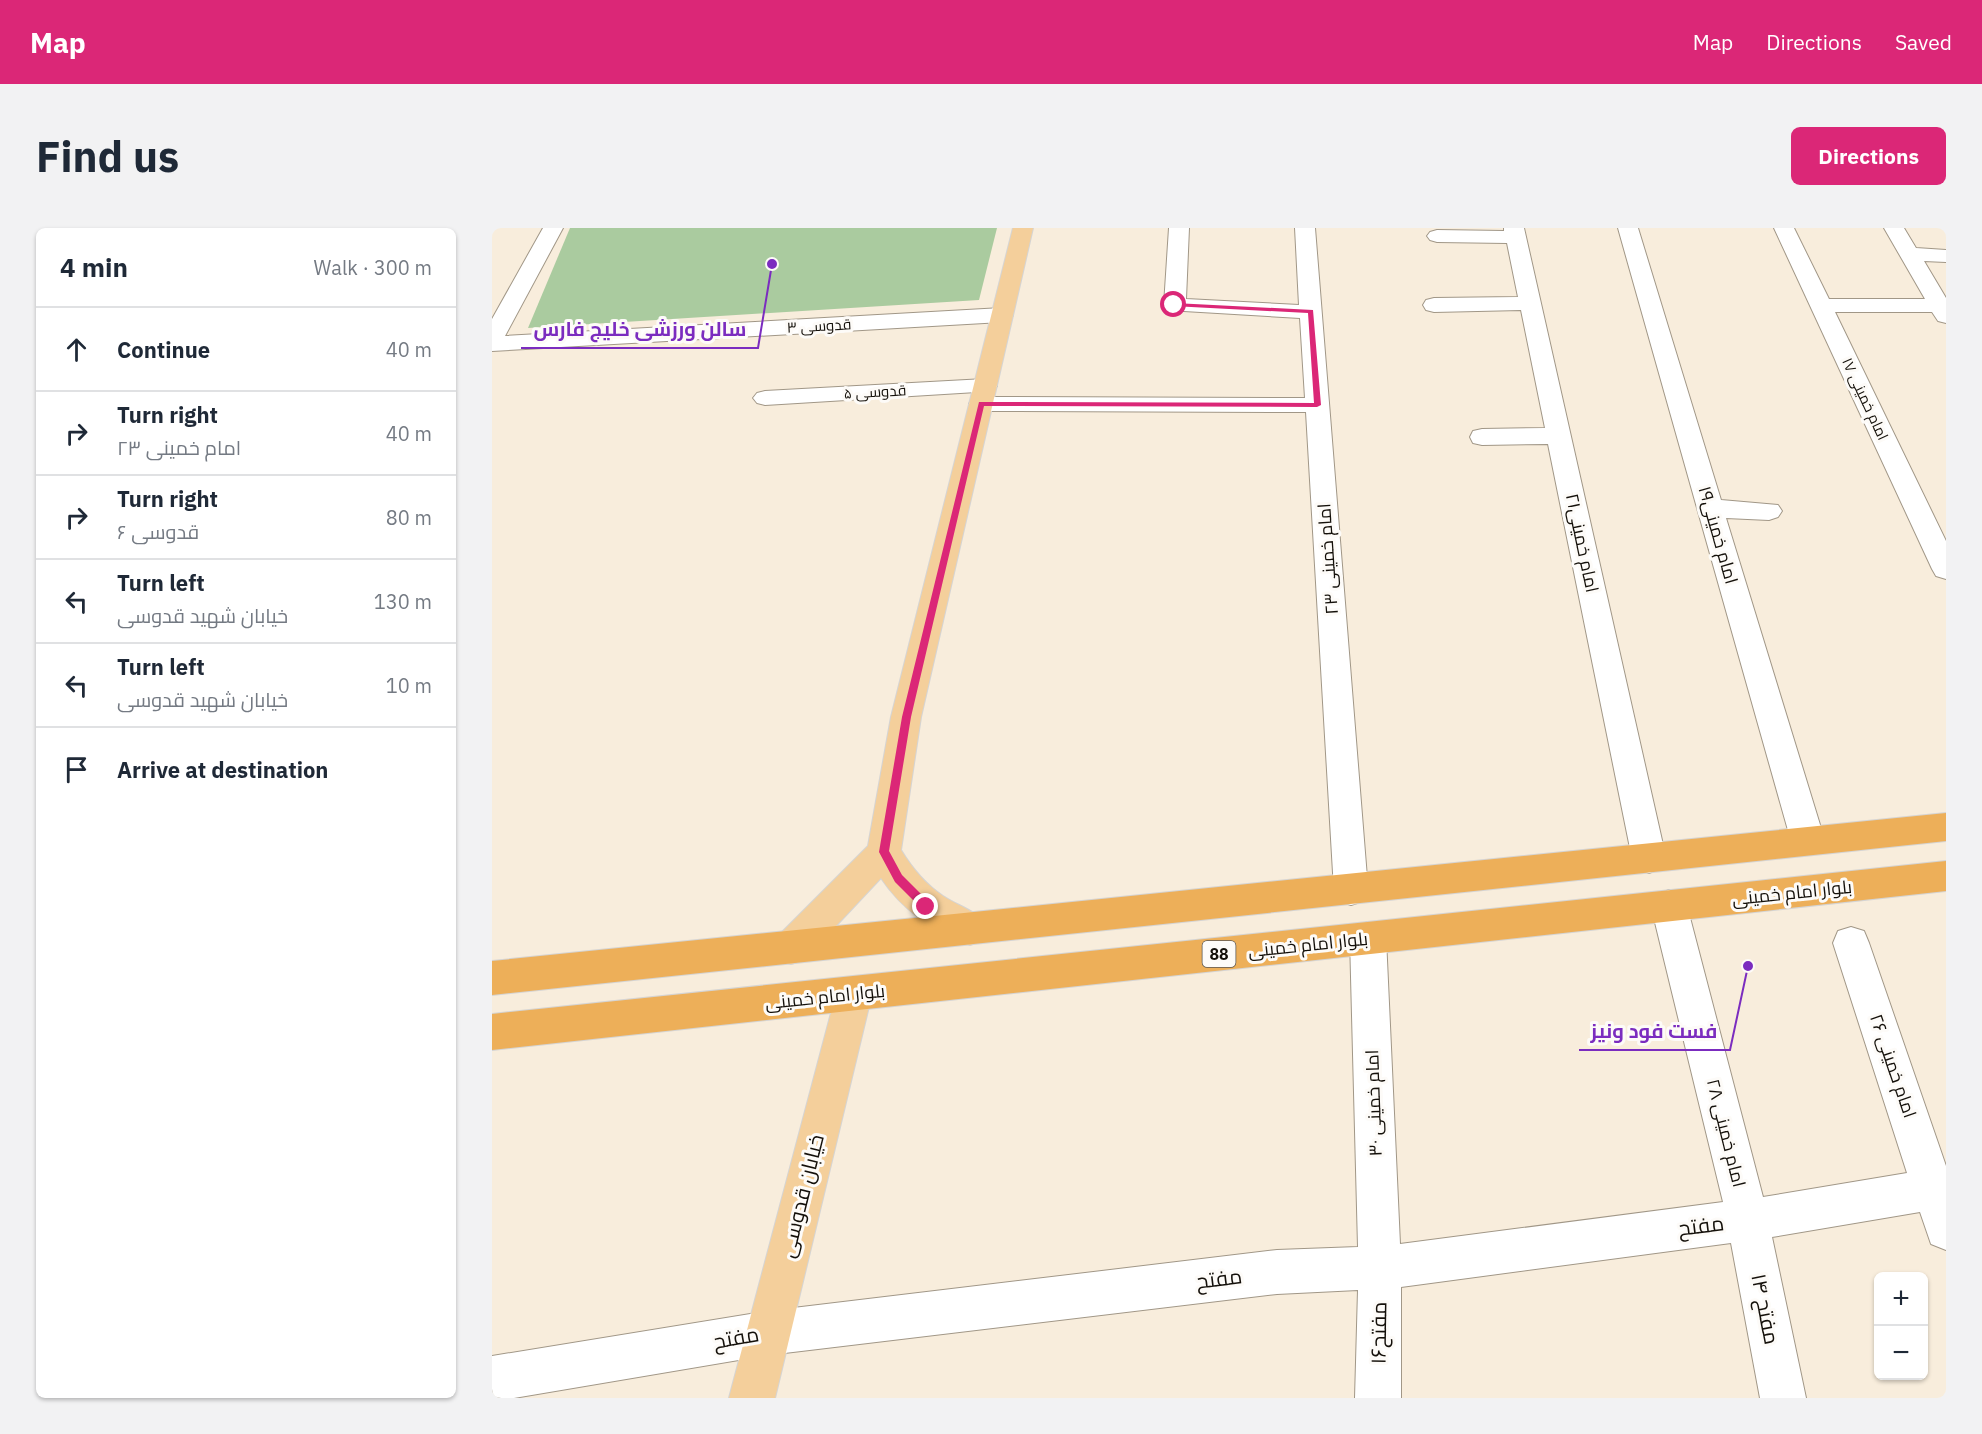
<!DOCTYPE html>
<html lang="en">
<head>
<meta charset="utf-8">
<style>
  :root { --surface:#fff; --page:#f2f2f3; --text:#1f2937; --muted:#747a83; --line:#e0e1e3; --accent:#db2777 }
  body { margin:0; font-family:"IBM Plex Sans",Cairo,sans-serif; background:var(--page); color:var(--text) }
  .controls { position:absolute; right:18px; bottom:18px; display:grid; overflow:hidden; border-radius:9px; box-shadow:0 2px 4px #0004 }
  .controls button { width:54px; height:54px; display:grid; place-items:center; padding:0; border:0; border-bottom:2px solid var(--line); background:var(--surface); color:var(--text); font:30px sans-serif }
  .stop { position:absolute; width:18px; height:18px; margin:-14px; border:4px solid #db2777; border-radius:50%; background:#fff }
  .stop.end { background:#db2777; border-color:#fff; box-shadow:0 2px 6px #0008 }
  .list { margin:0; padding:0; list-style:none }
  h2 { display:flex; justify-content:space-between; align-items:center; height:78px; margin:0; padding:0 24px; font-size:26px }
  h2 small { font-size:20px; font-weight:400; color:var(--muted) }
  .list li { display:grid; grid-template-columns:39px 1fr auto; gap:18px; align-items:center; box-sizing:border-box; height:84px; padding:0 24px; border-top:2px solid var(--line) }
  .list b { display:block; font-size:22px; white-space:nowrap }
  .list p { margin:0; font-size:20px; white-space:nowrap; color:var(--muted) }
  .list em { font-size:20px; font-style:normal; color:var(--muted) }
  .icon { flex:none; width:33px; height:33px; fill:none; stroke:currentColor; stroke-width:2; stroke-linecap:round; stroke-linejoin:round }
  .map { position:relative; flex:none; width:1454px; height:1170px; overflow:hidden; border-radius:9px }
  header { display:flex; align-items:center; gap:36px; box-sizing:border-box; height:84px; padding:0 30px; background:var(--accent); color:#fff }
  header strong { font-size:28px }
  nav { display:flex; gap:33px; margin-inline-start:auto; font-size:21px }
  .intro { display:flex; align-items:center; justify-content:space-between; box-sizing:border-box; height:144px; padding:0 36px }
  h1 { margin:0; font-size:42px }
  .button { padding:15px 27px; border-radius:9px; background:var(--accent); color:#fff; font-size:21px; font-weight:700 }
  main { display:flex; gap:36px; padding:0 36px }
  aside { flex:1; background:var(--surface); border-radius:9px; box-shadow:0 2px 4px #0004 }
  .map>svg:first-child { display:block }
  .green { fill:#aacb9f }
  .lines { fill:none; stroke-linecap:round; stroke-linejoin:round }
  .minor-casing { stroke:#a19787; stroke-width:2 }
  .major-casing { stroke:#d5d4d3; stroke-width:2 }
  .highway-casing { stroke:#d5d4d3; stroke-width:2 }
  .minor { fill:#fff; fill-rule:evenodd }
  .major { fill:#f4cf9b; fill-rule:evenodd }
  .highway { fill:#edaf59; fill-rule:evenodd }
  .route { fill:#db2777 }
  .labels { text-anchor:middle; stroke-width:6; stroke-linejoin:round; paint-order:stroke }
  .far-street-label { font-size:15px; fill:#14100a; stroke:#fdfbf8 }
  .shield { fill:#fdfbf8; stroke:#5a5651; stroke-width:1.5 }
  .shield-label { font-size:16px; font-weight:bold; fill:#14100a }
  .street-label { font-size:18px; fill:#14100a; stroke:#fdfbf8 }
  .near-street-label { font-size:21px; fill:#14100a; stroke:#fdfbf8 }
  .leader { fill:none; stroke:#7b2cbf; stroke-width:2 }
  .callout-dot { fill:#7b2cbf; stroke:#fdfbf8; stroke-width:2 }
  .callout-label { font-size:20px; text-anchor:middle; font-weight:bold; fill:#7b2cbf; stroke:#fdfbf8; stroke-width:6; stroke-linejoin:round; paint-order:stroke }
</style>
</head>
<body>
<header>
<strong>Map</strong>
<nav><a>Map</a><a>Directions</a><a>Saved</a></nav>
</header>
<div class="intro"><h1>Find us</h1><a class="button">Directions</a></div>
<main>
<aside>
<h2>4 min<small>Walk · 300 m</small></h2>
<ul class="list">
<li><svg class="icon" aria-label="ahead" viewBox="0 0 24 24"><path d="M12 20V5M6 11l6-6 6 6"/></svg><div><b>Continue</b></div><em>40 m</em></li>
<li><svg class="icon" aria-label="right" viewBox="0 0 24 24"><path d="M7 20v-9h11M14 6l5 5-5 5"/></svg><div><b>Turn right</b><p>امام خمینی ۲۳</p></div><em>40 m</em></li>
<li><svg class="icon" aria-label="right" viewBox="0 0 24 24"><path d="M7 20v-9h11M14 6l5 5-5 5"/></svg><div><b>Turn right</b><p>قدوسی ۶</p></div><em>80 m</em></li>
<li><svg class="icon" aria-label="left" viewBox="0 0 24 24"><path d="M17 20v-9H6M10 6l-5 5 5 5"/></svg><div><b>Turn left</b><p>خیابان شهید قدوسی</p></div><em>130 m</em></li>
<li><svg class="icon" aria-label="left" viewBox="0 0 24 24"><path d="M17 20v-9H6M10 6l-5 5 5 5"/></svg><div><b>Turn left</b><p>خیابان شهید قدوسی</p></div><em>10 m</em></li>
<li><svg class="icon" aria-label="arrive" viewBox="0 0 24 24"><path d="M6 21V4h12l-3 4 3 4H6"/></svg><div><b>Arrive at destination</b></div></li>
</ul>
</aside>
<div class="map">
<svg width="1454" height="1170" viewBox="0 0 1454 1170">
  <rect width="100%" height="100%" fill="#f8eddc"/>
  <path class="green" d="M 78,0 L 505,0 L 487,72 L 36,100 Z"/>
  <g class="lines">
    <defs>
      <g id="minor">
        <path d="M 51,0 L 71,0 L 13,108 L 510,80 L 518,82 L 521,87 L 518,92 L 510,94 L 0,123 L 0,91 Z"/>
        <path d="M 677,0 L 697,0 L 694,71 L 807,77 L 803,0 L 823,0 L 876,662 L 871,673 L 859,677 L 847,673 L 842,662 L 814,184 L 489,183 L 480,181 L 477,176 L 480,171 L 489,169 L 813,170 L 808,90 L 675,82 L 672,77 Z"/>
        <path d="M 1012,0 L 1032,0 L 1174,630 L 1169,640 L 1157,645 L 1145,640 L 1140,630 L 1056,216 L 990,217 L 981,215 L 978,209 L 981,203 L 990,201 L 1053,200 L 1029,82 L 942,84 L 934,82 L 931,77 L 934,72 L 942,70 L 1026,69 L 1015,15 L 945,14 L 938,12 L 935,8 L 938,4 L 945,2 L 1012,3 Z"/>
        <path d="M 1126,0 L 1146,0 L 1229,272 L 1286,277 L 1290,283 L 1286,289 L 1277,292 L 1234,290 L 1333,613 L 1328,623 L 1316,627 L 1304,623 L 1299,613 Z"/>
        <path d="M 1282,0 L 1302,0 L 1337,71 L 1433,71 L 1392,0 L 1412,0 L 1424,20 L 1454,22 L 1454,34 L 1432,33 L 1454,70 L 1454,95 L 1446,93 L 1440,84 L 1343,84 L 1454,313 L 1454,351 L 1444,348 L 1440,341 Z"/>
        <path d="M 493,151 L 501,153 L 505,158 L 501,163 L 273,177 L 265,175 L 261,170 L 265,165 L 273,163 Z"/>
        <path d="M 1177,662 L 1189,667 L 1195,678 L 1271,969 L 1415,945 L 1341,715 L 1346,703 L 1359,699 L 1372,703 L 1377,715 L 1454,938 L 1454,1022 L 1439,1016 L 1428,984 L 1280,1009 L 1314,1170 L 1268,1170 L 1239,1015 L 909,1059 L 909,1170 L 863,1170 L 866,1062 L 785,1066 L 276,1127 L 22,1170 L 0,1170 L 0,1128 L 276,1083 L 785,1022 L 866,1019 L 858,710 L 863,699 L 876,694 L 889,699 L 894,710 L 908,1016 L 1231,974 L 1159,678 L 1165,667 Z"/>
      </g>
      <g id="major">
        <path d="M 521,0 L 541,0 L 429,489 L 409,622 C 420,640 433,656 451,668 C 467,679 488,683 496,701 L 491,712 L 478,717 C 441,703 411,683 389,650 L 312,732 L 299,736 L 286,732 L 281,720 L 286,708 L 376,618 L 399,489 Z"/>
        <path d="M 362,749 L 375,754 L 380,766 L 283,1170 L 237,1170 L 344,766 L 349,754 Z"/>
      </g>
      <g id="highway">
        <path d="M 1454,585 L 1454,613 L 0,767 L 0,733 Z"/>
        <path d="M 1454,633 L 1454,663 L 0,822 L 0,786 Z"/>
      </g>
    </defs>
    <use href="#minor" class="minor-casing"/>
    <use href="#major" class="major-casing"/>
    <use href="#highway" class="highway-casing"/>
    <use href="#minor" class="minor"/>
    <use href="#major" class="major"/>
    <use href="#highway" class="highway"/>
  </g>
  <path class="route" d="M 682,75 L 821,82 L 829,177 L 825,179 L 492,178 L 419,489 L 397,623 L 410,647 L 438,675 L 438,682 L 431,682 L 403,654 L 387,624 L 410,489 L 487,174 L 822,175 L 816,85 L 680,78 Z"/>
  <g class="labels">
    <g class="far-street-label">
      <text transform="translate(327 98) rotate(-3)" y="5">قدوسی ۳</text>
      <text transform="translate(383 164) rotate(-3)" y="5">قدوسی ۵</text>
      <text transform="translate(1373 171) rotate(65)" y="5">امام خمینی ۱۷</text>
    </g>
    <rect class="shield" x="710.5" y="713" width="33" height="26" rx="4.5"/>
    <g class="shield-label">
      <text x="727" y="732">88</text>
    </g>
    <g class="street-label">
      <text transform="translate(1226 307) rotate(74)" y="6">امام خمینی۱۹</text>
      <text transform="translate(1090 315) rotate(78)" y="6">امام خمینی۲۱</text>
      <text transform="translate(836 331) rotate(-94)" y="6">امام خمینی ۲۳</text>
      <text transform="translate(1300 665) rotate(-6)" y="6">بلوار امام خمینی</text>
      <text transform="translate(816 717) rotate(-6)" y="6">بلوار امام خمینی</text>
      <text transform="translate(333 769) rotate(-6)" y="6">بلوار امام خمینی</text>
      <text transform="translate(1401 838) rotate(71)" y="6">امام خمینی ۲۶</text>
      <text transform="translate(882 875) rotate(-92)" y="6">امام خمینی ۳۰</text>
      <text transform="translate(1234 905) rotate(76)" y="6">امام خمینی ۲۸</text>
    </g>
    <g class="near-street-label">
      <text transform="translate(310 968) rotate(-76)" y="7">خیابان قدوسی</text>
      <text transform="translate(1209 998) rotate(-7)" y="7">مفتح</text>
      <text transform="translate(727 1051) rotate(-7)" y="7">مفتح</text>
      <text transform="translate(1273 1081) rotate(79)" y="7">مفتح ۱۴</text>
      <text transform="translate(887 1105) rotate(-89)" y="7">مفتح۱۶</text>
      <text transform="translate(244 1110) rotate(-10)" y="7">مفتح</text>
    </g>
  </g>
  <path class="leader" d="M280 36L266 120H29M1256 738L1238 822H1087"/>
  <g class="callout-dot">
    <circle cx="280" cy="36" r="6"/>
    <circle cx="1256" cy="738" r="6"/>
  </g>
  <g class="callout-label">
    <text x="148" y="108">سالن ورزشی خلیج فارس</text>
    <text x="1162" y="810">فست فود ونیز</text>
  </g>
</svg>
<div class="controls">
<button>+</button>
<button>−</button>
</div>
<div class="stop" style="left:682px;top:77px"></div>
<div class="stop end" style="left:434px;top:679px"></div>
</div>
</main>
</body>
</html>
